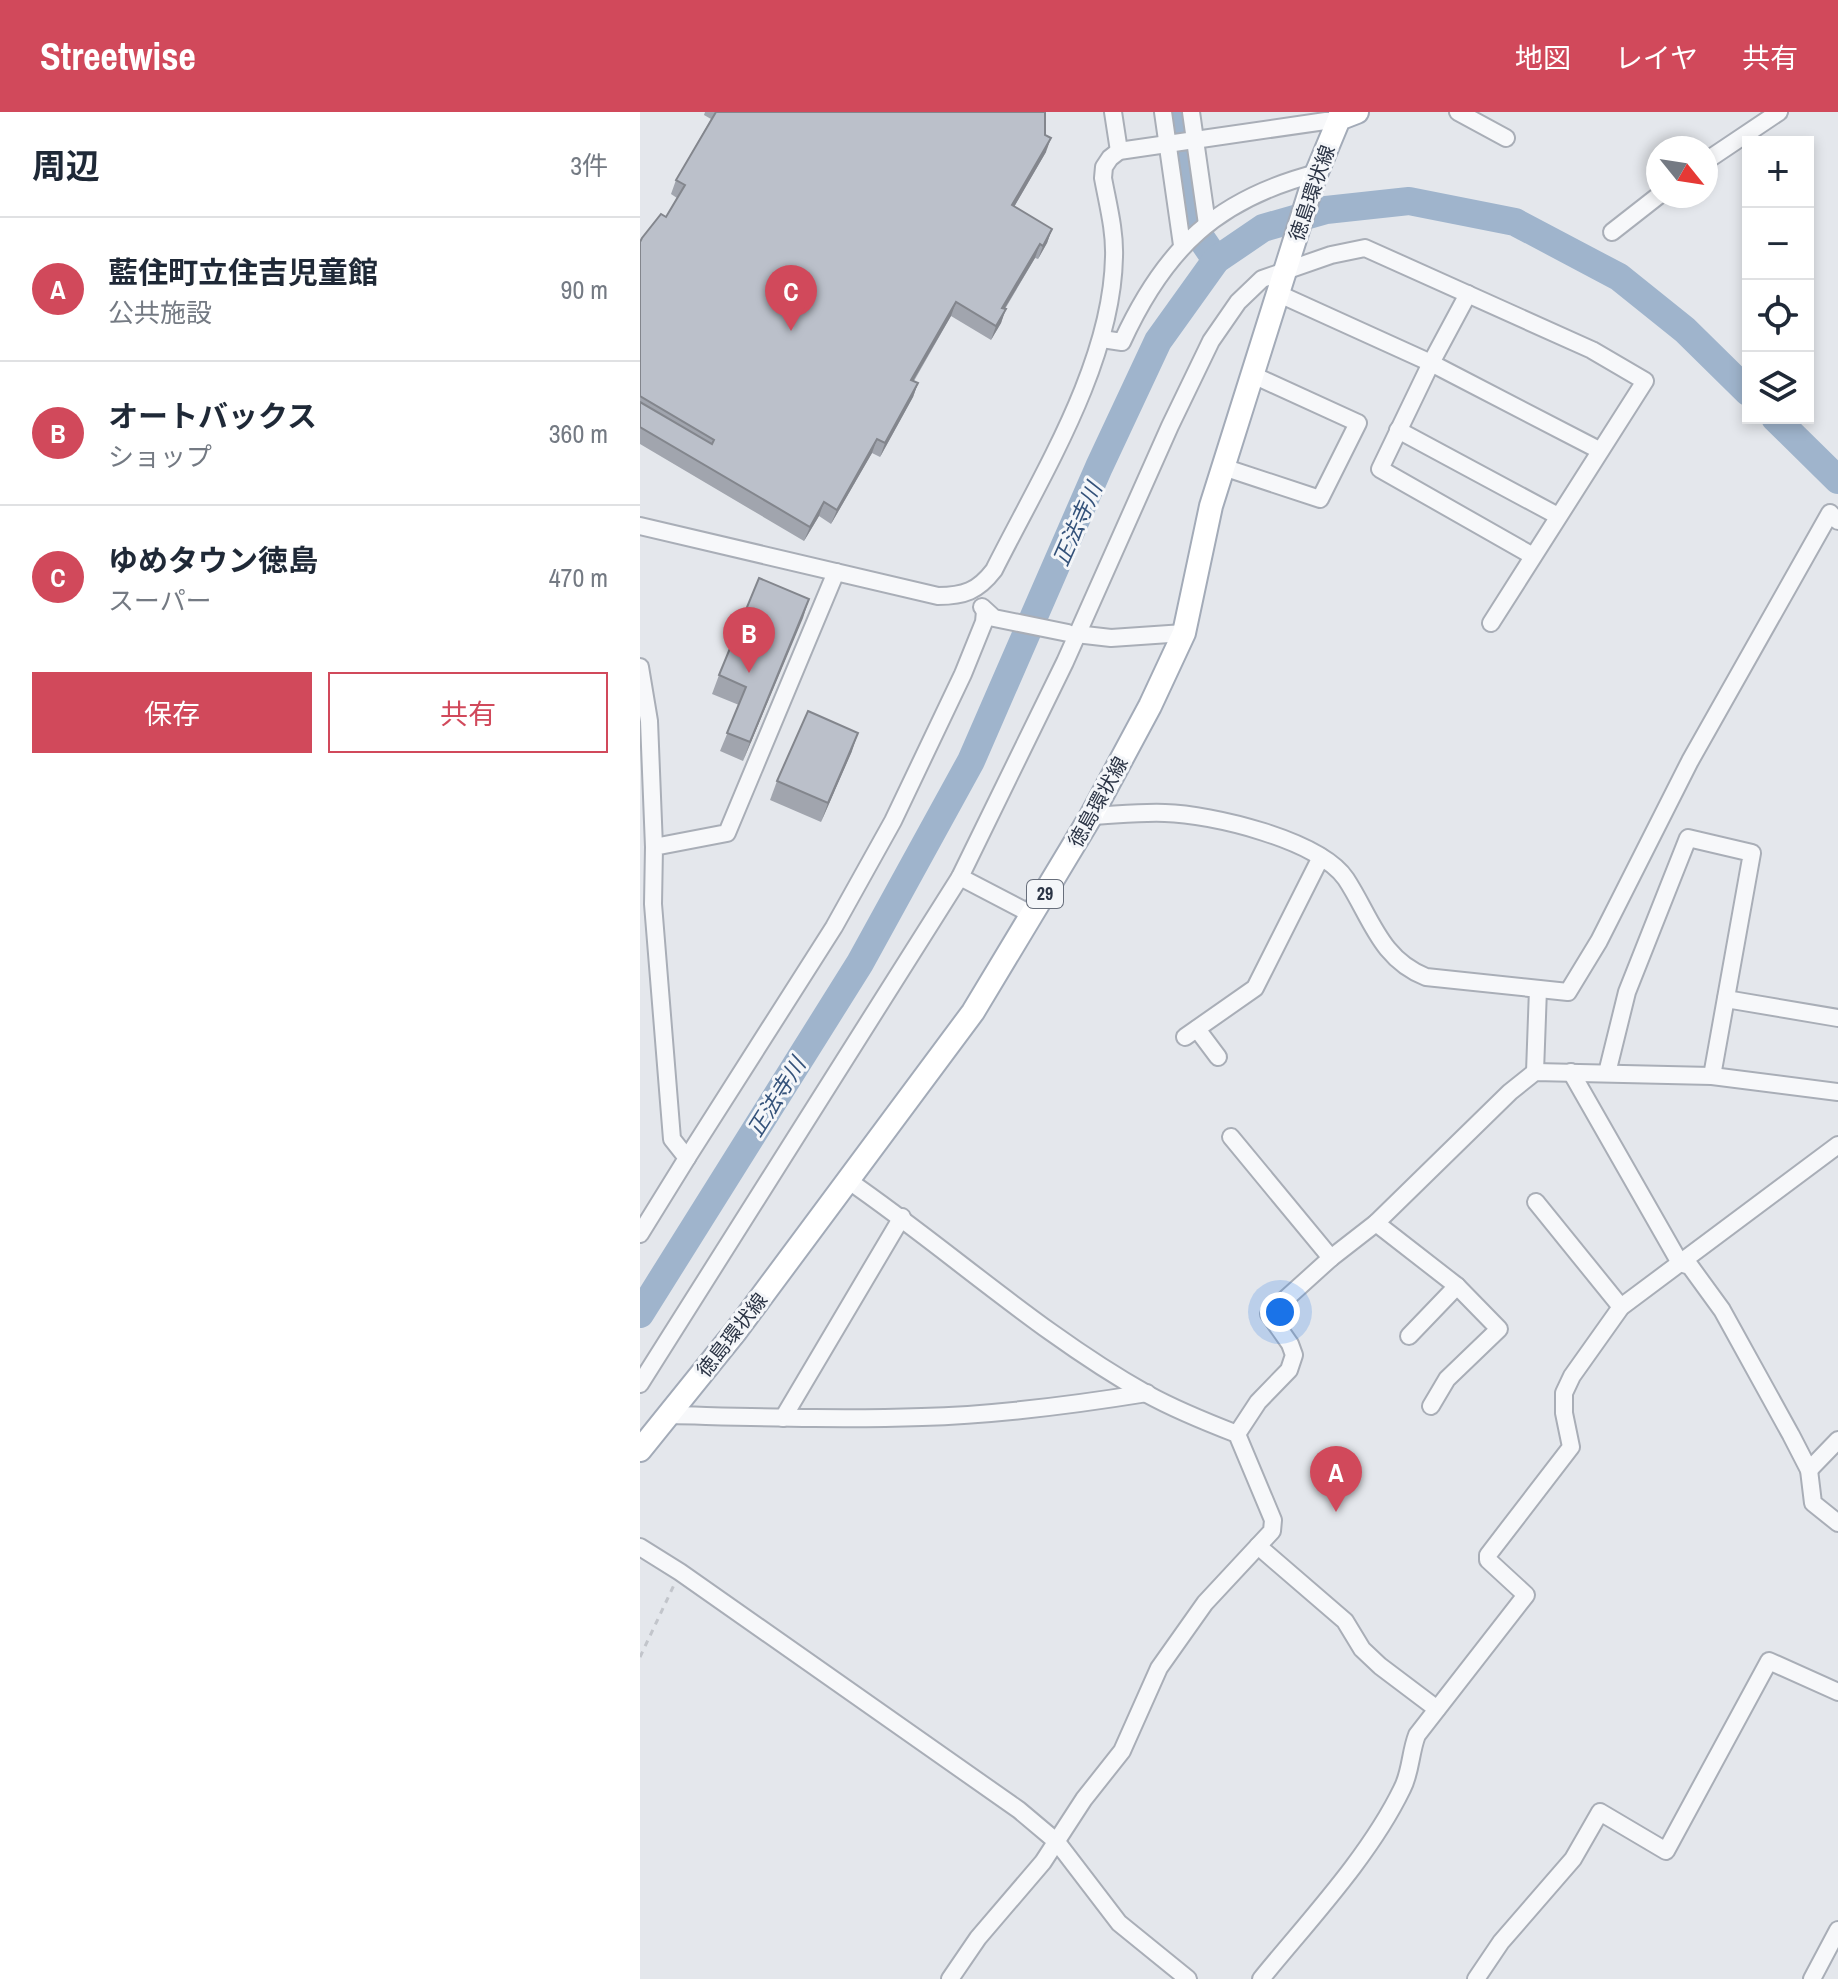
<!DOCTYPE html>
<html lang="ja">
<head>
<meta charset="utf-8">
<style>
  :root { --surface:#fff; --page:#f6f6f7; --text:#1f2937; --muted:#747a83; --line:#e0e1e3; --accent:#d1495b }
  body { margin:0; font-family:"Archivo Narrow","Noto Sans JP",sans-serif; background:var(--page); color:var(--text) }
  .controls { position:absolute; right:24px; top:24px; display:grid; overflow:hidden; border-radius:0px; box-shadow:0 4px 12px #0003 }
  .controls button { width:72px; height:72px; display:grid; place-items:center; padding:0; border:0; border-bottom:2px solid var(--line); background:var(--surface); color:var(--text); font:40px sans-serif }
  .compass { position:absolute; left:1006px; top:24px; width:72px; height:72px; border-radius:50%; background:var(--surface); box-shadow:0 4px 12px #0003; rotate:120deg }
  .you { position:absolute; left:640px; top:1200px; width:28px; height:28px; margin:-20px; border:6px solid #fff; border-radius:50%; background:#1a73e8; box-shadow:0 0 0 12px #1a73e833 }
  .badge { display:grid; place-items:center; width:52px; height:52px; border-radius:50%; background:var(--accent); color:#fff; font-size:26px; font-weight:700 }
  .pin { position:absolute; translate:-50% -66px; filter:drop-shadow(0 2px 4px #0008) }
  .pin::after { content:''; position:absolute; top:42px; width:28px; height:24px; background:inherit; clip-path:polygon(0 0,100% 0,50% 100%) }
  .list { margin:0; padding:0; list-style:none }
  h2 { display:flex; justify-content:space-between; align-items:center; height:104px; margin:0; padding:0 32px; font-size:34px }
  h2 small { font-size:26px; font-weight:400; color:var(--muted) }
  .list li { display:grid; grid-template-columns:52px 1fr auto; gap:24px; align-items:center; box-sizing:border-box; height:144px; padding:0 32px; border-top:2px solid var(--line) }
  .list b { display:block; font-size:30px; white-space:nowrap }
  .list p { margin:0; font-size:26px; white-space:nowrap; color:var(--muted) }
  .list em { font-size:26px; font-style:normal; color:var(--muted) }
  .actions { display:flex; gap:16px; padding:24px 32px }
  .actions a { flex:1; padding:18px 0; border:2px solid var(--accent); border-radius:0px; text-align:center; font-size:28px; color:var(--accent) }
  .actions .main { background:var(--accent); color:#fff }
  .icon { flex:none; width:44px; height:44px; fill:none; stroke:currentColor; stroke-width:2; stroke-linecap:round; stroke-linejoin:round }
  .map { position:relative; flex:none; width:1198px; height:1867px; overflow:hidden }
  header { display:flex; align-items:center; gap:48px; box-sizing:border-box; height:112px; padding:0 40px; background:var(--accent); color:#fff }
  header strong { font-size:38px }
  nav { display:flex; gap:44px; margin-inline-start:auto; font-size:28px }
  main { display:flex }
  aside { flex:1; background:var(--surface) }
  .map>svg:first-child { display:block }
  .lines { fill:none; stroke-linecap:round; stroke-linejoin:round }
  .river { stroke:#9fb4cc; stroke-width:28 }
  .minor-casing { stroke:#a9aeb7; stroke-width:20 }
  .major-casing { stroke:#a3abb8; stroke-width:26 }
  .path { stroke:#c2c5cb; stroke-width:3; stroke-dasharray:6 6; stroke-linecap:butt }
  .minor { stroke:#f7f8fa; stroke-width:16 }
  .major { stroke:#fff; stroke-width:22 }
  .wall { fill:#a1a5ae }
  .shaded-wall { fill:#83868d }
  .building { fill:#bbc0ca; stroke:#83868d; stroke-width:2 }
  .labels { text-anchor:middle; stroke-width:6; stroke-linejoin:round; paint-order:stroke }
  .shield { fill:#f4f6f9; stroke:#676e7b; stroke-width:2 }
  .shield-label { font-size:18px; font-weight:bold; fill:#2b3445 }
  .street-label { font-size:20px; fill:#2b3445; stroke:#f4f6f9 }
  .water-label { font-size:22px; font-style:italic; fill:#34527a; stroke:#f4f6f9 }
</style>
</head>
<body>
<header>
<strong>Streetwise</strong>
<nav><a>地図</a><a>レイヤ</a><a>共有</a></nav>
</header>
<main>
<aside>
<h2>周辺<small>3件</small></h2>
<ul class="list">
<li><span class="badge">A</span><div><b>藍住町立住吉児童館</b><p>公共施設</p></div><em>90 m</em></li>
<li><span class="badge">B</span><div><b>オートバックス</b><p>ショップ</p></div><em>360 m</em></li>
<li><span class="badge">C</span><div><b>ゆめタウン徳島</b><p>スーパー</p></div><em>470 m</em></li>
</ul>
<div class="actions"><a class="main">保存</a><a>共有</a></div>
</aside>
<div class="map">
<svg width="1198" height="1867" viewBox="0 0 1198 1867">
  <rect width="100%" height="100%" fill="#e4e7ec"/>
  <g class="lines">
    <g class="river">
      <path d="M 537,0 L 550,110 L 576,148"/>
      <path d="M 1135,306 L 1198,368"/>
      <path d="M 0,1202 L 220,851 L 331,649 L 459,355 L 518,229 L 576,148 L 623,116 L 686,98 L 769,89 L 875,110 L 979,165 L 1045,218 L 1108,280"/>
    </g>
    <defs>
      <g id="minor">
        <path d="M 473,0 L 479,39"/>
        <path d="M 523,0 L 542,133"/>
        <path d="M 551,0 L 567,112"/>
        <path d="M 818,0 L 866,26"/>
        <path d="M 1066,49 L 1139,0"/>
        <path d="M 972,120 L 1018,84"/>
        <path d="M 639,182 L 791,251 L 959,338"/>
        <path d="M 828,182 L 791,251 L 740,357 L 893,444"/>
        <path d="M 462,227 L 482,230 C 525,136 577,87 677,61"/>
        <path d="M 758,318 L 918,404"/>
        <path d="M 583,355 L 680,387 L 718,311 L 613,263"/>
        <path d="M 0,414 L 298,484 C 324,484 338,479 354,458 C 401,364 472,252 474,145 C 475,119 468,93 463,66 L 464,55 L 470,46 L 479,39 L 699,7 L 697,0"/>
        <path d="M 342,495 L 354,506 L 428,521"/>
        <path d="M 436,522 L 471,526 L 544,521"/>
        <path d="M 0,555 L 9,609 L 14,735"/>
        <path d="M 451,704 C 475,703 500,700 525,701 C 571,702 680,728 706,767 C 731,805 740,847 786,865 L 928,880 L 959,829 L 1050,649 L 1190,401 L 1198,409"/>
        <path d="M 320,765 L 393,803"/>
        <path d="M 1086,887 L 1198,906"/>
        <path d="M 557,917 L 578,945"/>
        <path d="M 545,925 L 615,876 L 681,745"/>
        <path d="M 895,960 L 898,877"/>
        <path d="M 931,960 L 1040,1151 L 1050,1154 L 1082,1198 L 1151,1323 L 1169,1358 L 1173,1391 L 1198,1411"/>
        <path d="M 967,961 L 987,880 L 1048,726 L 1112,741 L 1072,964"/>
        <path d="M 591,1025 L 691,1146"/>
        <path d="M 47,1046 L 194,815 L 253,709 L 323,562 L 344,510 L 345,499"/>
        <path d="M 209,1069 C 309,1138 400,1222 507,1282 C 536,1298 566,1310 597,1322 L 633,1408 L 632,1419 L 565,1491 L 519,1556 L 482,1639 L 444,1687 L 403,1750 L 338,1826 L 310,1867"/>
        <path d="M 896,1090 L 981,1195"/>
        <path d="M 736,1111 L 817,1174 L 859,1217 L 807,1267 L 791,1294"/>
        <path d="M 0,1122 L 47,1046 L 32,1027 L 13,792 L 14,735 L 87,721 L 196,460"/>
        <path d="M 769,1224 L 817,1174"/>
        <path d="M 0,1272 L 320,765 L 425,550 L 530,314 L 571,229 L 598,190 L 622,167 L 691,143 L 725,136 L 952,238 L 1005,269 L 851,511"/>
        <path d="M 30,1303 C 114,1305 198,1308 282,1305 C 357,1303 433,1293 507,1281"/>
        <path d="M 143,1306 L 262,1105"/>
        <path d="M 597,1322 L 618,1290 L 649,1258 L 654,1243 L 650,1232 L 629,1202 L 691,1146 L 736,1111 L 870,980 L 895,960 L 1072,964 L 1198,980"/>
        <path d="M 1169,1358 L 1198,1328"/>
        <path d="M 618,1434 L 705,1509 L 722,1537 L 740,1554 L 797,1597"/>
        <path d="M 0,1435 L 40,1460 L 379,1698 L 417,1730 L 479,1811 L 548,1867"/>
        <path d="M 621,1867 C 669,1808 729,1745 762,1677 C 771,1660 770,1641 777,1623 L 886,1483 L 848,1448 L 848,1443 L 931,1335 L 924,1301 L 924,1281 L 932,1264 L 981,1195 L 1198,1033"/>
        <path d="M 836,1867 L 861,1830 L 933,1747 L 960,1700 L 1026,1739 L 1129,1549 L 1198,1580"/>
        <path d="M 1172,1867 L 1198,1818"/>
      </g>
      <path id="major" d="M 0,1338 L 96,1219 L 333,900 L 451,704 L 510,594 L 544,521 L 571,394 L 674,67 L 699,7 L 717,0"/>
    </defs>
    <use href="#minor" class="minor-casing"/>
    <use href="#major" class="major-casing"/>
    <path class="path" d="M 0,1545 L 34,1473"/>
    <use href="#minor" class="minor"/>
    <use href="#major" class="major"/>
  </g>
  <g class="wall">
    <path d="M 65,0 L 405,0 L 406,40 L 374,95 L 412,117 L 407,131 L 398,147 L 395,146 L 365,197 L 361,211 L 351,228 L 311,204 L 274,269 L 278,271 L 273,285 L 240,345 L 232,341 L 191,412 L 179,404 L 164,429 L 0,332 L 0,130 L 26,105 L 37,86 L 31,82 L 36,68 L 71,7 L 64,3 Z"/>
    <path d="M 169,487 L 103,649 L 80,639 L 99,593 L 72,582 L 79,563 Z"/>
    <path d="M 212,639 L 181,710 L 130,688 L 137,669 Z"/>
  </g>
  <g class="shaded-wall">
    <path d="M 411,26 L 406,40 L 367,107 L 372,93 Z"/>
    <path d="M 412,117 L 407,131 L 398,147 L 403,134 Z"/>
    <path d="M 400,132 L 395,146 L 357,209 L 362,196 Z"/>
    <path d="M 316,190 L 311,204 L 266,281 L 271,268 Z"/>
    <path d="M 366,197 L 361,211 L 351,228 L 356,214 Z"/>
    <path d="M 278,271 L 273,285 L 240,345 L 245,331 Z"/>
    <path d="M 237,327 L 232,341 L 191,412 L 197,398 Z"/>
    <path d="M 184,390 L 179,404 L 164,429 L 170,415 Z"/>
    <path d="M 169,487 L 163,506 L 103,649 L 110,630 Z"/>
    <path d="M 218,621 L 212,639 L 181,710 L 188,691 Z"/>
  </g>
  <g class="building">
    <path d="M 76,0 L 405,0 L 405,23 L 411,26 L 372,93 L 412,117 L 403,134 L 400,132 L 362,196 L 366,197 L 356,214 L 316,190 L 271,268 L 278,271 L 245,331 L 237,327 L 197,398 L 184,390 L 170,415 L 0,315 L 0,290 L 72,332 L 74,328 L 0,284 L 0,130 L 2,126 L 21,102 L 26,105 L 45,73 L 36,68 Z"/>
    <path d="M 119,466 L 169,487 L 110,630 L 87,621 L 106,575 L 79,563 Z"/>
    <path d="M 168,599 L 218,621 L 188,691 L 137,669 Z"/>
  </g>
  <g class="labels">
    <rect class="shield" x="387" y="768" width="36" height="28" rx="6"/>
    <g class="shield-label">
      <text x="405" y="788">29</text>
    </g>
    <g class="street-label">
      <text transform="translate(672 81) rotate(-71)" y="7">徳島環状線</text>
      <text transform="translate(458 690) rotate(-61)" y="7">徳島環状線</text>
      <text transform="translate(92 1223) rotate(-52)" y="7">徳島環状線</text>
    </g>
    <g class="water-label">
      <text transform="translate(437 412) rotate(-66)" y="8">正法寺川</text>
      <text transform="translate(136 985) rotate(-58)" y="8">正法寺川</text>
    </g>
  </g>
</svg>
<div class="controls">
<button>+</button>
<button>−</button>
<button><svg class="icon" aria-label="locate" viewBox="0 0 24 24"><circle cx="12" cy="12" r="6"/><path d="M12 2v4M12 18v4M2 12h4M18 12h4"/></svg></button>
<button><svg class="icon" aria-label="layers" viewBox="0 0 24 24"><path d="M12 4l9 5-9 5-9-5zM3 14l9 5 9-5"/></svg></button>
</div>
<svg class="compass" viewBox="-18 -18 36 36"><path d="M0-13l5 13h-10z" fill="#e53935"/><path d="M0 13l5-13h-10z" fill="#747a83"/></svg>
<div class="you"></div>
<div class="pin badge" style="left:696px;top:1400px">A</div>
<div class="pin badge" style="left:109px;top:561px">B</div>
<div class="pin badge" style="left:151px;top:219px">C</div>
</div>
</main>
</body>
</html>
